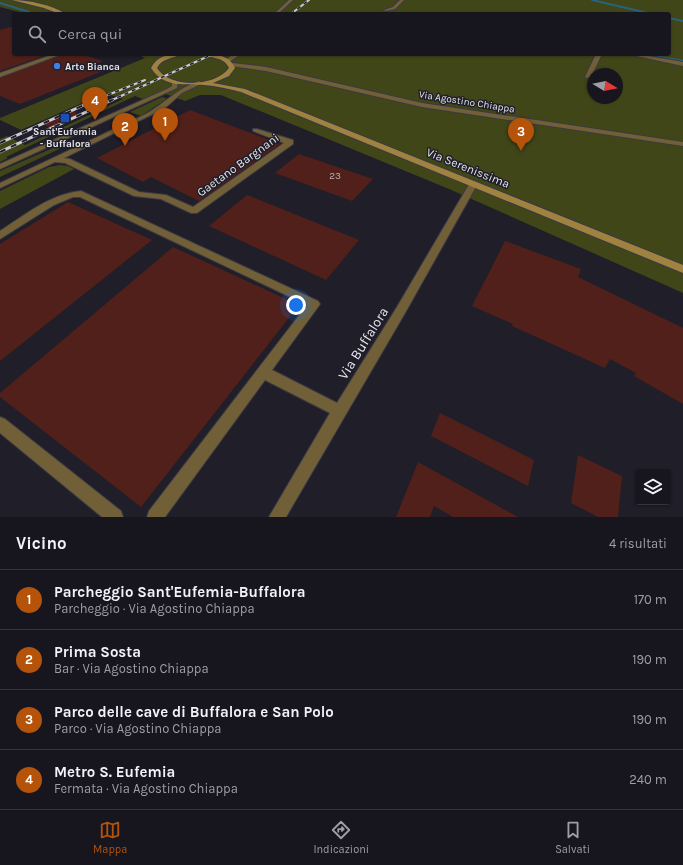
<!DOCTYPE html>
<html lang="it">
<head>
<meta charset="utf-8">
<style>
  :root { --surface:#17161f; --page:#24232c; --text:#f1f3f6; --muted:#9e9fa4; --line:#36353d; --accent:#b45309 }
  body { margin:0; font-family:Karla,sans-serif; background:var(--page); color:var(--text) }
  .controls { position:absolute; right:12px; bottom:12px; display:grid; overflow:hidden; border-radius:4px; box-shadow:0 1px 3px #0004 }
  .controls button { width:36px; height:36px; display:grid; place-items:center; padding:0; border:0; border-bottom:1px solid var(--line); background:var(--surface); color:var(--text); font:20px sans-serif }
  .compass { position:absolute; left:587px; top:68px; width:36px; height:36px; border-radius:50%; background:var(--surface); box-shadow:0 1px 3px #0004; rotate:100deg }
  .you { position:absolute; left:296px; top:305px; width:14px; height:14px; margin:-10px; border:3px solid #fff; border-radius:50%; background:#1a73e8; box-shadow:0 0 0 6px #1a73e833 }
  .badge { display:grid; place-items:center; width:26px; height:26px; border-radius:50%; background:var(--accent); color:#fff; font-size:13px; font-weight:700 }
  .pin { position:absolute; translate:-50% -33px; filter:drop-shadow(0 1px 2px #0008) }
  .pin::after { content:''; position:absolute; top:21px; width:14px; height:12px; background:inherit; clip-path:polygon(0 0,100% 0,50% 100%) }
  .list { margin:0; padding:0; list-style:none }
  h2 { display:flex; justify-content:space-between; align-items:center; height:52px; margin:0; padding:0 16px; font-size:17px }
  h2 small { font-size:13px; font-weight:400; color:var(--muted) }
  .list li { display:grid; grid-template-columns:26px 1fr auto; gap:12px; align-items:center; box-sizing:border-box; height:60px; padding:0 16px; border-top:1px solid var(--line) }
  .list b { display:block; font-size:15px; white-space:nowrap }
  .list p { margin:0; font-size:13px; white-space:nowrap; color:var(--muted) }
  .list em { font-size:13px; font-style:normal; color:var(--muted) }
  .icon { flex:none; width:22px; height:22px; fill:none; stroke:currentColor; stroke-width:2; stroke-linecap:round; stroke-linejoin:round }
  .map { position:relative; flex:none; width:683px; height:517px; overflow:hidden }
  .search { position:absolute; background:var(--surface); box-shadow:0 1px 3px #0004; left:12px; right:12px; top:12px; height:44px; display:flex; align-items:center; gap:10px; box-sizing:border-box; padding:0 14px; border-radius:4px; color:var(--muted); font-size:15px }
  .sheet { height:292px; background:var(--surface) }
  nav { display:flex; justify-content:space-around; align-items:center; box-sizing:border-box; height:56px; border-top:1px solid var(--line); background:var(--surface); font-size:11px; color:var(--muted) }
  nav a { display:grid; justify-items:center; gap:2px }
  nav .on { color:var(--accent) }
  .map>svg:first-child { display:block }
  .green { fill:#414619; fill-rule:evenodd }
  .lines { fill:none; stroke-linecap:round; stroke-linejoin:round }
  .stream-far1 { stroke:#28627f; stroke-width:2 }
  .stream { stroke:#28627f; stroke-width:2.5 }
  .building { fill:#51201a }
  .minor-casing { stroke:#3b3a44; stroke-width:2 }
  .secondary-casing { stroke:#3b3a44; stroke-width:2 }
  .minor { fill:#715f37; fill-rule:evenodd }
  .secondary { fill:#9f8240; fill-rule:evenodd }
  .rail-far1-casing { stroke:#cbcbd2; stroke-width:2 }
  .rail-casing { stroke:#cbcbd2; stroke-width:3 }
  .rail-far1 { stroke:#1f1e29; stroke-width:1.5; stroke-dasharray:4; stroke-linecap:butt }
  .rail { stroke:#1f1e29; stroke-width:2; stroke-dasharray:6; stroke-linecap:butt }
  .shop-dot { fill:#3f7fe0; stroke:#1f1e29; stroke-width:1.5 }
  .transit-dot { fill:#1a4fb4; stroke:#1f1e29; stroke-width:1.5 }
  .labels { text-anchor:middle; stroke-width:3; stroke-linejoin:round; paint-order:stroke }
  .far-poi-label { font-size:10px; font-weight:bold; fill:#e5e5ec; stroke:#1f1e29; text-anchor:start }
  .far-street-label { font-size:10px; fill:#e5e5ec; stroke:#1f1e29 }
  .number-label { font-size:10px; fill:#c0b4b8 }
  .street-label { font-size:12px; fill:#e5e5ec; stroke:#1f1e29 }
  .near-street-label { font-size:14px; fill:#e5e5ec; stroke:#1f1e29 }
</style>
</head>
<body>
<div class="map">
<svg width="683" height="517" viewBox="0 0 683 517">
  <rect width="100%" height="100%" fill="#1f1e29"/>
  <g class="green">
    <path d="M 0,0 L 683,0 L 683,293 L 449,189 L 221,95 L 200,95 L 185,101 L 160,92 L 143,99 L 135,96 L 6,157 L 8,158 L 0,162 L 0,139 L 7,136 L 25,145 L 123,99 L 105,93 L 21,130 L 0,120 L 0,118 L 145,58 L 137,54 L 669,54 L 669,14 L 27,14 L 0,7 ZM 593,74 L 617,74 L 617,98 L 593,98 Z"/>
    <path d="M 162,97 L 166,98 L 165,100 L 141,116 L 130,112 Z"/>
    <path d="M 69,141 L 72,143 L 0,177 L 0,171 Z"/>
    <path d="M 60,165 L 68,166 L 74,169 L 0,209 L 0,191 L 49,167 Z"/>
  </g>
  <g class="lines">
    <g class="stream-far1">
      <path d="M 592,0 L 652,14"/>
      <path d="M 0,3 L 29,12"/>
      <path d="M 669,18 L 683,21"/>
    </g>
    <path class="stream" d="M 642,54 L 683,61"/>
  </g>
  <g class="building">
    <path d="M 14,26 L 14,54 L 49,54 L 0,71 L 0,30 Z"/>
    <path d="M 63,54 L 81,54 L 103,61 L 95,65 L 108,69 L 20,104 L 0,96 L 0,78 Z"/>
    <path d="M 74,109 L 78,117 L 52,129 L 42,123 Z"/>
    <path d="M 190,110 L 280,144 L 199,201 L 151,177 L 143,182 L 97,158 Z"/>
    <path d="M 299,154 L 373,179 L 352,201 L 275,173 Z"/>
    <path d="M 247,195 L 359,240 L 326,280 L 209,226 Z"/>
    <path d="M 68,202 L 152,240 L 0,361 L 0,244 Z"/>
    <path d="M 505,241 L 581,269 L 578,277 L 683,328 L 683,404 L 634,376 L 636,373 L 610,359 L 605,368 L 512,326 L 513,324 L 472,306 Z"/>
    <path d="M 173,247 L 299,305 L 141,507 L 0,397 L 0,393 Z"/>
    <path d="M 440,413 L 534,460 L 528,486 L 431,436 Z"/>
    <path d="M 578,455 L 622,476 L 618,517 L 598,517 L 571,503 Z"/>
    <path d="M 418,462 L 518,517 L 453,517 L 434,506 L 430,517 L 396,517 Z"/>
  </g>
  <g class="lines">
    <defs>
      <g id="minor">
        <path d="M 289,0 L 293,0 L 278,14 L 274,14 Z"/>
        <path d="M 400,0 L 404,0 L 395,9 L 386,11 L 384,10 L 393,7 Z"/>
        <path d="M 54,54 L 62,54 L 0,77 L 0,73 Z"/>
        <path d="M 234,54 L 241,54 L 229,62 L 225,62 L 225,60 Z"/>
        <path d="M 596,54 L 602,54 L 591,77 L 586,78 L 585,77 Z"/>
        <path d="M 627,54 L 638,54 L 683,62 L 683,66 Z"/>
        <path d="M 232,63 L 266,67 L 422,103 L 683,142 L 683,146 L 422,107 L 266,71 L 230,66 L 229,65 Z"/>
        <path d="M 175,80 L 178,82 L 177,88 L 0,169 L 0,164 L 167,89 L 172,86 L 172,82 Z"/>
        <path d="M 199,81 L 202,83 L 201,84 L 182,93 L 165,108 L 64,158 L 70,159 L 139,192 L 166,195 L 193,207 L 284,143 L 253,131 L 253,129 L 257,129 L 293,140 L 293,144 L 197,213 L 191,213 L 161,199 L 134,196 L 65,163 L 55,162 L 0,188 L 0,183 L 146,114 C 165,103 178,88 199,81 Z"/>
        <path d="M 471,181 L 474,181 L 478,183 L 405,313 L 286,517 L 269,517 L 330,413 L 265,380 L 165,517 L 147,517 L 149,511 L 307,305 L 80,197 L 73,197 L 54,205 L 0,239 L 0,231 C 25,215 50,194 81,191 L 318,301 L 320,304 L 318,307 L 272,370 L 337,403 L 397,307 Z"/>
        <path d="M 0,417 L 5,419 L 121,511 L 123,517 L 102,517 L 0,433 Z"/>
      </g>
      <g id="secondary">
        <path d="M 12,0 C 29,0 52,5 66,14 L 60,14 L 44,8 Z"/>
        <path d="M 181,54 C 172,59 162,58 157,68 C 170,89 215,87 229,68 C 224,56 211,59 201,54 C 214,54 229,54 235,68 L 229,76 L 213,83 L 245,89 L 683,265 L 683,273 L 241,92 C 229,89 217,86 204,85 C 184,83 165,89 151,68 C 157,56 168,54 181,54 Z"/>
      </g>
    </defs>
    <use href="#minor" class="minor-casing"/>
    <use href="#secondary" class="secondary-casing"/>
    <use href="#minor" class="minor"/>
    <use href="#secondary" class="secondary"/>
    <defs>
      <g id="rail-far1">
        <path d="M 291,14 L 309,0"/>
        <path d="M 93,101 L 145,80"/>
        <path d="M 110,101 L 213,54"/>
      </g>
      <g id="rail">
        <path d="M 0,143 L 95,100"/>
        <path d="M 0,152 L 112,100"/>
      </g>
    </defs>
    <use href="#rail-far1" class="rail-far1-casing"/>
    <use href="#rail" class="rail-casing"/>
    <use href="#rail-far1" class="rail-far1"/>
    <use href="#rail" class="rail"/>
  </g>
  <circle class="shop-dot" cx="57" cy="66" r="4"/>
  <rect class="transit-dot" x="60" y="113" width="10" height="10" rx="2"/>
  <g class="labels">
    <g class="far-poi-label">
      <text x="65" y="70">Arte Bianca</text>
      <text x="65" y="135" text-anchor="middle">Sant'Eufemia<tspan x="65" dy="12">- Buffalora</tspan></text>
    </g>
    <g class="far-street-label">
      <text transform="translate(467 101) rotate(9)" y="4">Via Agostino Chiappa</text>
    </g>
    <g class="number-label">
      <text x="335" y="179">23</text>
    </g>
    <g class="street-label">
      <text transform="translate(238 165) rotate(-36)" y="4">Gaetano Bargnani</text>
      <text transform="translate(468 168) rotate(22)" y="4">Via Serenissima</text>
    </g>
    <g class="near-street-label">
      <text transform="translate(363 343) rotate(-58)" y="5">Via Buffalora</text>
    </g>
  </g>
</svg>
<div class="controls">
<button><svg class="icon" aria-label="layers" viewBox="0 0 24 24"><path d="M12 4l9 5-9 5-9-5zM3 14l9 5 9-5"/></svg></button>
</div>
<svg class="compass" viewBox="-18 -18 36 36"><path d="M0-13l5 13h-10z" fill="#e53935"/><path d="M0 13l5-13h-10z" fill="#9e9fa4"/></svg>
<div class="you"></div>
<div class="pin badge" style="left:165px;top:141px">1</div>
<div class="pin badge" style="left:125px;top:146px">2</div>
<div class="pin badge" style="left:521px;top:151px">3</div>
<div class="pin badge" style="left:95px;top:120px">4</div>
<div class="search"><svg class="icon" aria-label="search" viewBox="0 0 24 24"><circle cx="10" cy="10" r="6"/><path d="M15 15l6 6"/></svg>Cerca qui</div>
</div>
<section class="sheet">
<h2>Vicino<small>4 risultati</small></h2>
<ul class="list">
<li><span class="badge">1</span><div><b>Parcheggio Sant'Eufemia-Buffalora</b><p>Parcheggio · Via Agostino Chiappa</p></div><em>170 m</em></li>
<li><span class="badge">2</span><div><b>Prima Sosta</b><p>Bar · Via Agostino Chiappa</p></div><em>190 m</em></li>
<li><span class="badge">3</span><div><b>Parco delle cave di Buffalora e San Polo</b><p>Parco · Via Agostino Chiappa</p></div><em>190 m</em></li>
<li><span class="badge">4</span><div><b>Metro S. Eufemia</b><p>Fermata · Via Agostino Chiappa</p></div><em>240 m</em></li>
</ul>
</section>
<nav>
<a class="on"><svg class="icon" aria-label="map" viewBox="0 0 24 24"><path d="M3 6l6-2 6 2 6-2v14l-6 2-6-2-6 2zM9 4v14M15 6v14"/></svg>Mappa</a>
<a><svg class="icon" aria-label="directions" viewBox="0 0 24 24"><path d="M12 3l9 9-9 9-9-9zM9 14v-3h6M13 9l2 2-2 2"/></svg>Indicazioni</a>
<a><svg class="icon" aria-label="saved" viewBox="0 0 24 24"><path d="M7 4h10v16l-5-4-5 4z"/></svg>Salvati</a>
</nav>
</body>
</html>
